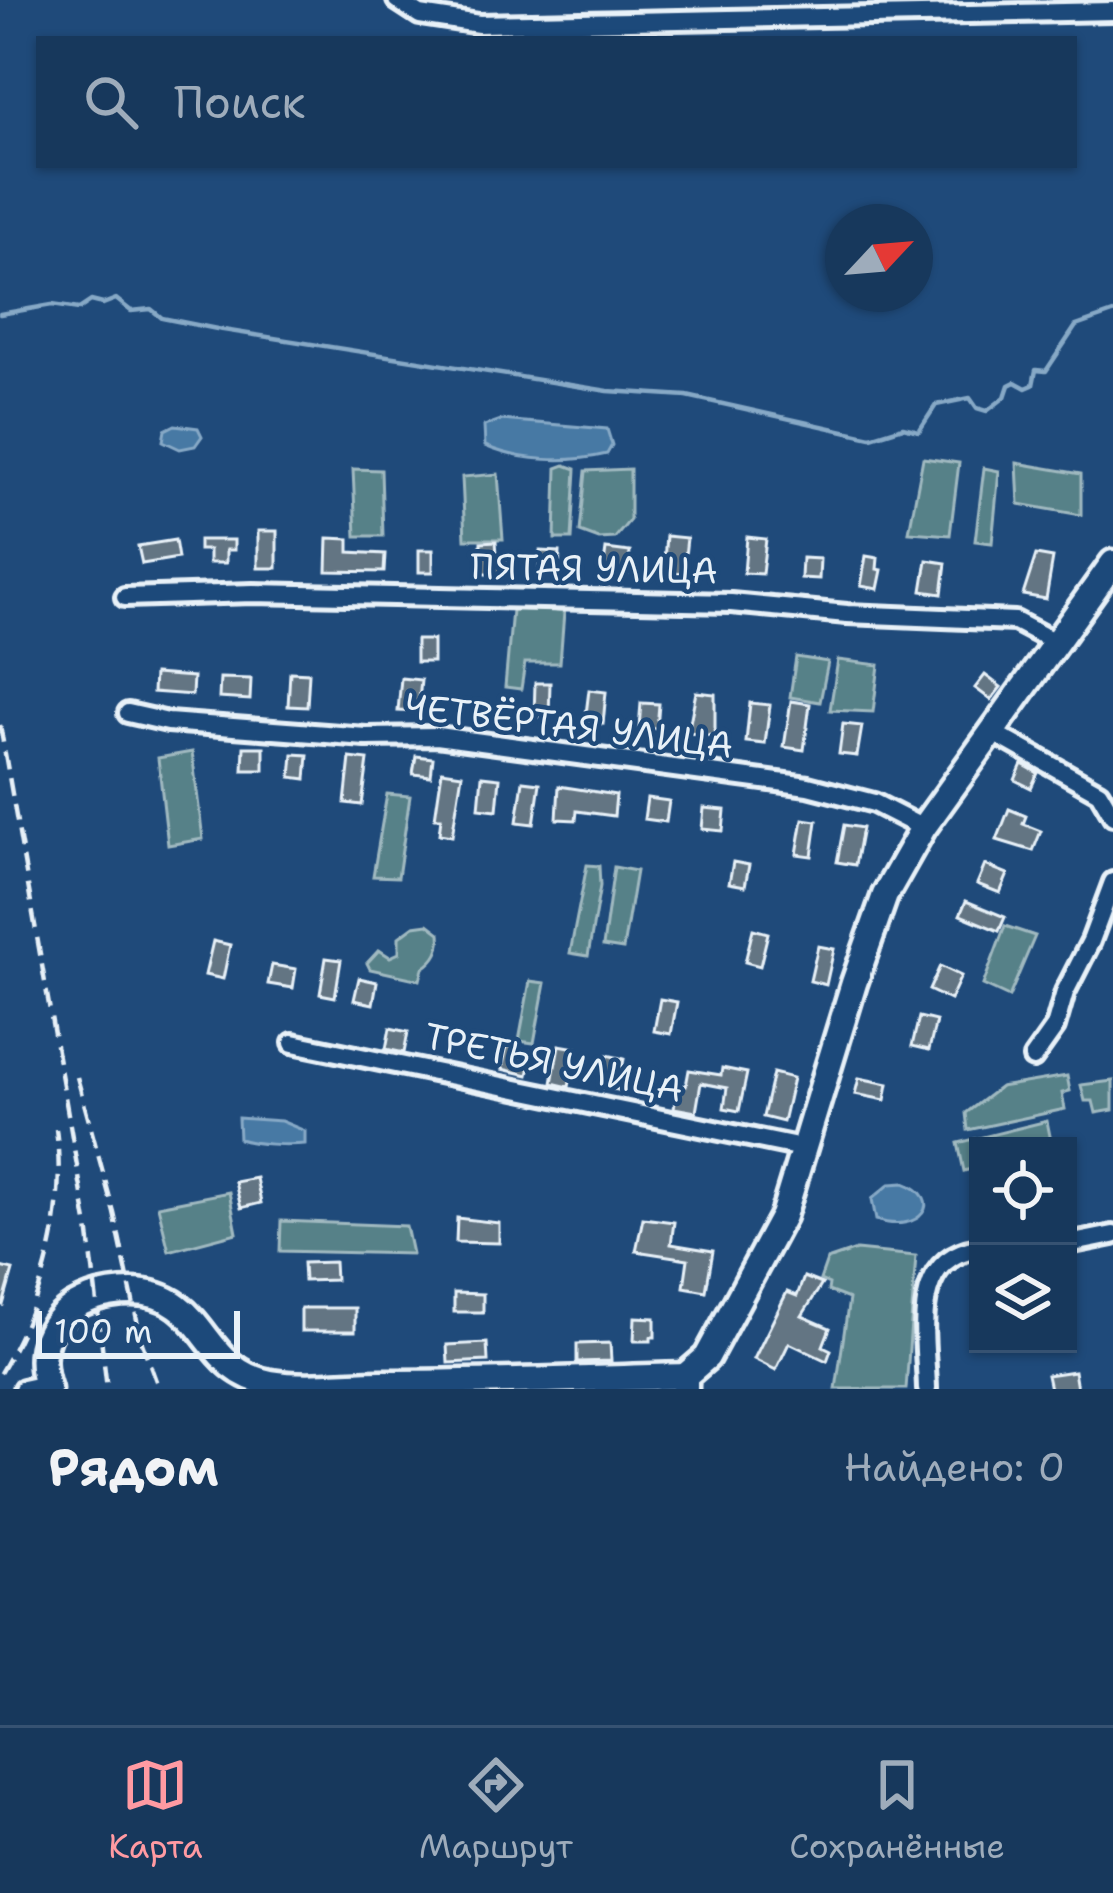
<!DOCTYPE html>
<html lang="ru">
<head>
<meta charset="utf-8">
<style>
  :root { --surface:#17385c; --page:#203f62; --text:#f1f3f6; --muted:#9eacbb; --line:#365272; --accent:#ff9aa2 }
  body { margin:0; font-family:"Shantell Sans",sans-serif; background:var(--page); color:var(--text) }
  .controls { position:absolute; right:36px; bottom:36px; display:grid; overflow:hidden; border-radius:0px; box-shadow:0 3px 9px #0004 }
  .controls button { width:108px; height:108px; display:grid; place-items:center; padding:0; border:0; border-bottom:3px solid var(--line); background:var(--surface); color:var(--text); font:60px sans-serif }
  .compass { position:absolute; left:825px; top:204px; width:108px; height:108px; border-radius:50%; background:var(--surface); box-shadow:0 3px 9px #0004; rotate:64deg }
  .scale { position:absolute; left:36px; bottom:30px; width:204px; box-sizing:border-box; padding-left:12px; border:6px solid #e8f1f8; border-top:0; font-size:33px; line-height:42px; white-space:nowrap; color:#e8f1f8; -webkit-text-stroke:9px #1f4a7a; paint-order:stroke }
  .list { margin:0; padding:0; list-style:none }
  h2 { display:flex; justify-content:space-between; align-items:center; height:156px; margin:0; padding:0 48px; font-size:51px }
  h2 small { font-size:39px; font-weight:400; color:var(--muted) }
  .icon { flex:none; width:66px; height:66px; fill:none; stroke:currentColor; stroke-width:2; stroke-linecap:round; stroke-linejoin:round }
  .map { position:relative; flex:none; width:1113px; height:1389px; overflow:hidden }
  .search { position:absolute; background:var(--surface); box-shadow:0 3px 9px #0004; left:36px; right:36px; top:36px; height:132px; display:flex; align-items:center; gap:30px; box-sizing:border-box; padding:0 42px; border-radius:0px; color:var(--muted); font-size:45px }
  .sheet { height:336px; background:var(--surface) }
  nav { display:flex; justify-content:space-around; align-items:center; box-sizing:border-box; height:168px; border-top:3px solid var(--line); background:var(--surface); font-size:33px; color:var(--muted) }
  nav a { display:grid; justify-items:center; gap:6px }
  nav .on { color:var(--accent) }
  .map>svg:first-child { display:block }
  .green { fill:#578188; stroke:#a0b9c0; stroke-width:3 }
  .water { fill:#4779a4; stroke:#87a9c6; stroke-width:3 }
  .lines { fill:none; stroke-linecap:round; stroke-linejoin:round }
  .stream { stroke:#87a9c6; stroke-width:4.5 }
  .building { fill:#637583; stroke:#e8f1f8; stroke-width:3 }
  .street-casing { stroke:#e8f1f8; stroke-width:26 }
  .secondary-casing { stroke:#e8f1f8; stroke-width:33 }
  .street { stroke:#1f4a7a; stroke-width:16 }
  .secondary { stroke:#1f4a7a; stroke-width:24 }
  .rail { stroke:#e8f1f8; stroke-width:4.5; stroke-dasharray:18 9; stroke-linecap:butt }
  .labels { text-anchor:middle; stroke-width:9; stroke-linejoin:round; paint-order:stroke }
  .street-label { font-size:36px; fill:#e8f1f8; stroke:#1f4a7a }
</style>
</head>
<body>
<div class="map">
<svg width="1113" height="1389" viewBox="0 0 1113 1389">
  <rect width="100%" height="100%" fill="#1f4a7a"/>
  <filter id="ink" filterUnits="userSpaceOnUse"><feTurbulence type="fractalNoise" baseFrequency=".00833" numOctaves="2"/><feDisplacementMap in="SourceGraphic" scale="24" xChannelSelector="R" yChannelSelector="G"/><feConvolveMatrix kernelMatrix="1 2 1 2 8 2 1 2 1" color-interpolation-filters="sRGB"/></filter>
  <g filter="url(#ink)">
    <g class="green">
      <path d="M 923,458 L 959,463 L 950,535 L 909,532 Z"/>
      <path d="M 1017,463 L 1081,474 L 1081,515 L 1019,504 Z"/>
      <path d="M 565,465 L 576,469 L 572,539 L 555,539 L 557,468 Z"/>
      <path d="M 984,468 L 999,471 L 992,543 L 975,541 Z"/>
      <path d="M 353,469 L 381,470 L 383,536 L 356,536 Z"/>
      <path d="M 630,469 L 630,520 L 615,538 L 599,539 L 580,532 L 586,471 Z"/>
      <path d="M 498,474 L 503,539 L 465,539 L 462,477 Z"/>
      <path d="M 535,608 L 564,612 L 560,663 L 525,663 L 521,689 L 505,687 L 512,610 Z"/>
      <path d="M 796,657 L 828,662 L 820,702 L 790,697 Z"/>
      <path d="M 838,660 L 879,665 L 873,712 L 830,710 Z"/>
      <path d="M 192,752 L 203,839 L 168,845 L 158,758 Z"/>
      <path d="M 387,794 L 410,796 L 398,877 L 373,876 Z"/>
      <path d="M 587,865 L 599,866 L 600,886 L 588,956 L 570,953 Z"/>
      <path d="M 614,867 L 636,871 L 623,949 L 603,946 Z"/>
      <path d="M 428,924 L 440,933 C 442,949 436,960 423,968 L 420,980 L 370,969 L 367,963 L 379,950 L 390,957 L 399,953 L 399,937 L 414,926 Z"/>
      <path d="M 1005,926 L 1035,936 L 1009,997 L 983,985 Z"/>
      <path d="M 530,981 L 545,983 L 534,1043 L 519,1041 Z"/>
      <path d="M 1067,1076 L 1070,1091 L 1062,1093 L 1065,1109 L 968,1130 L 966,1113 L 1000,1087 Z"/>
      <path d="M 1113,1081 L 1113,1110 L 1096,1113 L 1093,1101 L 1085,1101 L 1081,1085 Z"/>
      <path d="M 1047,1121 L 1052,1146 L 978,1146 L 978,1167 L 964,1171 L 958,1143 Z"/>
      <path d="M 229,1192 L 237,1233 L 169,1251 L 158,1206 Z"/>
      <path d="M 281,1221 L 406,1226 L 412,1254 L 280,1251 Z"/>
      <path d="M 856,1250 L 916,1256 L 906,1389 L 836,1389 L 849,1299 L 828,1291 L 829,1284 L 820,1280 L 827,1260 Z"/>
    </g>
    <g class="water">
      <path d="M 501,420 L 607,429 L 612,445 L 607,454 C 569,463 522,462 485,446 L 484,426 Z"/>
      <path d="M 175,425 L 198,428 L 202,436 L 195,446 L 180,449 L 163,441 L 165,430 Z"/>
      <path d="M 238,1118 L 281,1121 L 305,1131 L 305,1144 C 288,1146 254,1144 239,1139 Z"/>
      <path d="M 904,1183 C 947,1199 920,1235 876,1220 L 872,1199 L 890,1184 Z"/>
    </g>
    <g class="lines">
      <path class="stream" d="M 0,314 L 52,305 L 79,309 L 91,301 L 103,304 L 116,299 L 131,311 L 151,309 L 162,318 L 217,329 L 608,391 L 687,396 L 871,437 L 903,427 L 919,431 L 936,405 L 970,398 L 977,408 L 987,411 L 1005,397 L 1009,385 L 1015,382 L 1026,388 L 1033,385 L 1036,370 L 1046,371 L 1076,326 L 1113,313"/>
    </g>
    <g class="building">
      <rect x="258" y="531" width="19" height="37"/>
      <path d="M 666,536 L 687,538 L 683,574 L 663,572 Z"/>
      <path d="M 747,537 L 766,539 L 762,574 L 744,573 Z"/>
      <path d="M 328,538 L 349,539 L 349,552 L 385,554 L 384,572 L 327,571 Z"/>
      <path d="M 175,540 L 178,558 L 142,564 L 138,546 Z"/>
      <path d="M 199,540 L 234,540 L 234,550 L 226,550 L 226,563 L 209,563 L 209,550 L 199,550 Z"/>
      <path d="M 496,541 L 497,554 L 508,553 L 508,574 L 481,574 L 481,542 Z"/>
      <path d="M 606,549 L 630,552 L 628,574 L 603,572 Z"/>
      <rect x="419" y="550" width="14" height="22"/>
      <path d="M 540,551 L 560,552 L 559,575 L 539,574 Z"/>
      <path d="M 1036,555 L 1053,558 L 1046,599 L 1023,595 Z"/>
      <path d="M 866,556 L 878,558 L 877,569 L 882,570 L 878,589 L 861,586 Z"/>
      <path d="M 802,558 L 820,559 L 819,579 L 801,578 Z"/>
      <path d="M 927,560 L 946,563 L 942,594 L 922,591 Z"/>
      <rect x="416" y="640" width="17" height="22"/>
      <path d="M 290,672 L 309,673 L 307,707 L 288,706 Z"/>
      <path d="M 154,674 L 193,677 L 192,695 L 153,692 Z"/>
      <path d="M 985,675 L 1001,687 L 991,700 L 975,688 Z"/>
      <path d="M 220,678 L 251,679 L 250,700 L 219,698 Z"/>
      <path d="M 401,678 L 421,680 L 418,712 L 398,711 Z"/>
      <path d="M 535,683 L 550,683 L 549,717 L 534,717 Z"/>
      <path d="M 589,690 L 606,692 L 603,724 L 585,722 Z"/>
      <path d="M 696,692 L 715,694 L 715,736 L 688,733 Z"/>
      <path d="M 791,701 L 810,704 L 804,750 L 784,747 Z"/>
      <path d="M 641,703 L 659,704 L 657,729 L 639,728 Z"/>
      <path d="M 750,703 L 770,705 L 765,744 L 746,742 Z"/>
      <path d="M 843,724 L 862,726 L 857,756 L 839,754 Z"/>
      <path d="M 244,747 L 264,747 L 264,770 L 243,770 Z"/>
      <path d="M 293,754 L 308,755 L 306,779 L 291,777 Z"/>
      <path d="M 416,756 L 433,758 L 431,776 L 413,774 Z"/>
      <path d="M 350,758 L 368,760 L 362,805 L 345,803 Z"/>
      <path d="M 1022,764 L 1038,773 L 1031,788 L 1015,780 Z"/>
      <path d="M 442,771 L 462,774 L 452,836 L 439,834 L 441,818 L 435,818 Z"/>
      <path d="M 482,776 L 500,778 L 497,810 L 479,808 Z"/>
      <path d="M 523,781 L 540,783 L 534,824 L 517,822 Z"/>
      <path d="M 559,786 L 616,795 L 614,816 L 577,811 L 576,820 L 557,819 Z"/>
      <path d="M 647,798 L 669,801 L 666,822 L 644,819 Z"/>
      <path d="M 704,808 L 725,810 L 723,831 L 702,829 Z"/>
      <path d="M 1009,809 L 1026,816 L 1023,824 L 1041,831 L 1033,851 L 997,840 Z"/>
      <path d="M 803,819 L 817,821 L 812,856 L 797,854 Z"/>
      <path d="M 844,825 L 862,828 L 855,865 L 837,862 Z"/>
      <path d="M 733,862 L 749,865 L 745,886 L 729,883 Z"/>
      <path d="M 985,865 L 1008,874 L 1000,893 L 977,884 Z"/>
      <path d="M 966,901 L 1005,917 L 999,931 L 960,915 Z"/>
      <path d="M 753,929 L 768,933 L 760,966 L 745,962 Z"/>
      <path d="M 213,941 L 230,945 L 223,979 L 205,975 Z"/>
      <path d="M 818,946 L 834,949 L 826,985 L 810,981 Z"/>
      <path d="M 326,958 L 341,960 L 335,997 L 320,994 Z"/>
      <path d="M 272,965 L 296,969 L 293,988 L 268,984 Z"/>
      <path d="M 940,966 L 961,976 L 950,1000 L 929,990 Z"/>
      <path d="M 359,978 L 377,982 L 373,1004 L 354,1000 Z"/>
      <path d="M 660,999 L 677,1002 L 671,1034 L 654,1031 Z"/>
      <path d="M 919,1017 L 936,1021 L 929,1050 L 912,1046 Z"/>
      <path d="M 390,1028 L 408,1032 L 404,1053 L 386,1049 Z"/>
      <path d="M 559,1045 L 576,1048 L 569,1087 L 552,1083 Z"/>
      <path d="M 507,1046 L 533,1052 L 528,1075 L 502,1069 Z"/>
      <path d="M 607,1055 L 624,1059 L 618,1090 L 602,1087 Z"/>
      <path d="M 722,1068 L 747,1073 L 739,1111 L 724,1108 L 727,1088 L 701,1083 L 696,1112 L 674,1108 L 678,1085 L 686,1086 L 689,1070 L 721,1075 Z"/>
      <path d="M 773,1073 L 793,1078 L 783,1122 L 763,1117 Z"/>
      <path d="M 859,1078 L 888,1084 L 885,1100 L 855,1094 Z"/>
      <path d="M 256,1178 L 261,1203 L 241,1208 L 235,1182 Z"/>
      <path d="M 457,1218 L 499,1223 L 499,1243 L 456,1242 Z"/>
      <path d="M 643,1218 L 674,1222 L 671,1244 L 713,1251 L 706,1291 L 684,1287 L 688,1259 L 636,1251 Z"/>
      <path d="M 334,1262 L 335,1280 L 304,1281 L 303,1263 Z"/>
      <path d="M 0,1267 L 13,1270 L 3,1305 L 0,1304 Z"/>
      <path d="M 804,1277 L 822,1284 L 802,1316 L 830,1328 L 823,1346 L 831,1350 L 827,1361 L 789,1343 L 776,1370 L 754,1359 L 787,1292 L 797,1296 Z"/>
      <path d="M 454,1293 L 483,1294 L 483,1312 L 454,1312 Z"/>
      <rect x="301" y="1308" width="54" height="23"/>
      <path d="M 635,1317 L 655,1318 L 655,1337 L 651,1337 L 651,1341 L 634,1341 Z"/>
      <path d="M 487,1343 L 488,1361 L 448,1363 L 447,1345 Z"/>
      <path d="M 610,1343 L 611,1361 L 577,1362 L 577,1344 Z"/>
      <path d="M 1074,1371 L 1077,1389 L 1050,1389 L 1047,1375 Z"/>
    </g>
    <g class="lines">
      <defs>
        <g id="street">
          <path d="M 397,0 L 420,15 L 479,24 L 1113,11"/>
          <path d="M 125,597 L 253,593 L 731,603 L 847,614 L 1015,621 L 1055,642"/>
          <path d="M 128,713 L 168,722 L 366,737 L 437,736 L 808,786 L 874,803 L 923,828"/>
          <path d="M 992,732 L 1099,792 L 1113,816"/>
          <path d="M 293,1043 L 802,1148"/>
          <path d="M 1033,1058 L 1055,1027 L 1065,992 L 1091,941 L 1113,882"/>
          <path d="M 1068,1244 L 1113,1235"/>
          <path d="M 23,1389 L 46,1384"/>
          <path d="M 927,1389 C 926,1336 908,1259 978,1248"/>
        </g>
        <g id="secondary">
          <path d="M 48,1389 C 26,1328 74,1292 132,1292 C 209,1293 199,1371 271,1383 C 306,1389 347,1383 382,1383 C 483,1383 584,1379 685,1376"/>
          <path d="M 685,1389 L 685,1376 L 707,1357 L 783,1216 L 854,983 L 885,895 L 923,828 L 1113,563"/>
        </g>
      </defs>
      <use href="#street" class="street-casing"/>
      <use href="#secondary" class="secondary-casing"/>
      <use href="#street" class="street"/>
      <use href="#secondary" class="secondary"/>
      <g class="rail">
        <path d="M 0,725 L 89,1234 L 107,1389"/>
        <path d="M 77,1077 L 114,1213 L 142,1343 L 159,1389"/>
        <path d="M 0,1373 C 44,1299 67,1214 56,1129"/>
      </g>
    </g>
  </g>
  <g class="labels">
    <g class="street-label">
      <text transform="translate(594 568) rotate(1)" y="13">ПЯТАЯ УЛИЦА</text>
      <text transform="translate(569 725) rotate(7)" y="13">ЧЕТВЁРТАЯ УЛИЦА</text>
      <text transform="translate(554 1062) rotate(12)" y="13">ТРЕТЬЯ УЛИЦА</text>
    </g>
  </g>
</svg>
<div class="controls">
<button><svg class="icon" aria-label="locate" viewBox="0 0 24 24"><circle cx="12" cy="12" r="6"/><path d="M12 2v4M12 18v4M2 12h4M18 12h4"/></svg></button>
<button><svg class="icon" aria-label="layers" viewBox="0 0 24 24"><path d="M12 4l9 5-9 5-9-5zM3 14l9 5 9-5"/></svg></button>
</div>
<svg class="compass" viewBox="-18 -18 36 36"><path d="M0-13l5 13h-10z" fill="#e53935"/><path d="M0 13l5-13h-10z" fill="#9eacbb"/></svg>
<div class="scale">100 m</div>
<div class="search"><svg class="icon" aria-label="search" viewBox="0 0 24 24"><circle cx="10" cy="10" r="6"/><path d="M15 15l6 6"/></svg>Поиск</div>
</div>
<section class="sheet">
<h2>Рядом<small>Найдено: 0</small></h2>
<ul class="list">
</ul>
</section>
<nav>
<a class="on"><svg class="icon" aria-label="map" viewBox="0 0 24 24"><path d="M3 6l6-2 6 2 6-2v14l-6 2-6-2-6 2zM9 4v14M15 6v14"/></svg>Карта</a>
<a><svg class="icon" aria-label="directions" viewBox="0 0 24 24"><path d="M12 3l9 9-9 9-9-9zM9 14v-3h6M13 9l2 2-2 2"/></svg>Маршрут</a>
<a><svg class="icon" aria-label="saved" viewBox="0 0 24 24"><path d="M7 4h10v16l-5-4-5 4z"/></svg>Сохранённые</a>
</nav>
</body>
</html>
